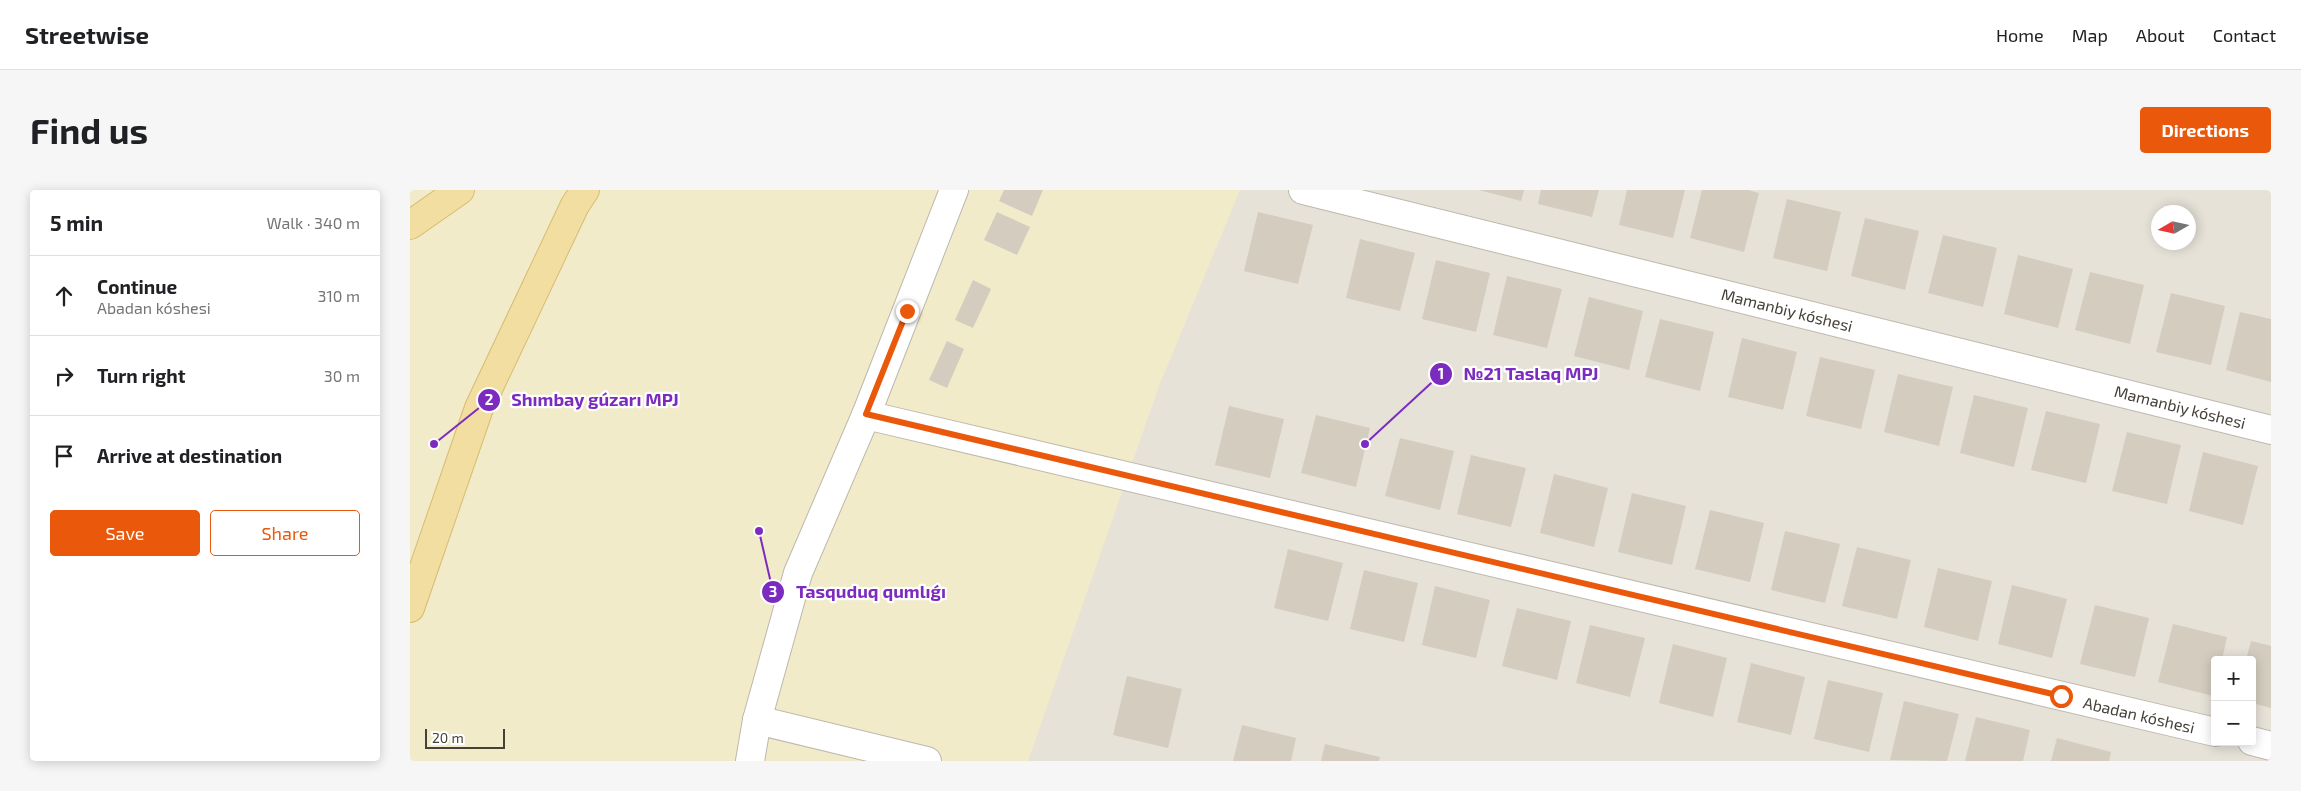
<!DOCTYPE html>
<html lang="en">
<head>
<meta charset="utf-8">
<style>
  :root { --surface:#fff; --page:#f6f6f6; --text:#202124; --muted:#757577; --line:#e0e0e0; --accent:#ea580c }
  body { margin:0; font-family:"Exo 2",sans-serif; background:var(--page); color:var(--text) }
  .controls { position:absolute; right:15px; bottom:15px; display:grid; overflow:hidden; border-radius:5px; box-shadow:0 2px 12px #0003 }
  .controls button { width:45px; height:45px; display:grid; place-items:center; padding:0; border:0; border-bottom:1px solid var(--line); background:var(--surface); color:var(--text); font:25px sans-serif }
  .compass { position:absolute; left:1741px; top:15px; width:45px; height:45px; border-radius:50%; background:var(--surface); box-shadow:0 2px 12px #0003; rotate:261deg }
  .scale { position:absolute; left:15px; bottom:12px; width:80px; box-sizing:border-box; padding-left:5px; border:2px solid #454038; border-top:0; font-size:14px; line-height:18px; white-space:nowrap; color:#454038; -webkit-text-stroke:4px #fff; paint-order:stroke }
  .stop { position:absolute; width:15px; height:15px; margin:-11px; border:4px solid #ea580c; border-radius:50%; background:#fff }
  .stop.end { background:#ea580c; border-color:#fff; box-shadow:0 1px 5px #0008 }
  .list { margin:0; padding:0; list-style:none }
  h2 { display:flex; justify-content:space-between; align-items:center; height:65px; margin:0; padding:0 20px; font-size:21px }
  h2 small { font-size:16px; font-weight:400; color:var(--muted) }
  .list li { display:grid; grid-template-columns:32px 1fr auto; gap:15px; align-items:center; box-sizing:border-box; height:80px; padding:0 20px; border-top:1px solid var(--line) }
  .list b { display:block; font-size:19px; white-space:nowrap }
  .list p { margin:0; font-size:16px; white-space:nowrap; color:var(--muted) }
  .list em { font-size:16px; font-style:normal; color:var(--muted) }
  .actions { display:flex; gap:10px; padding:15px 20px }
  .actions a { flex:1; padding:11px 0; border:1px solid var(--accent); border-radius:5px; text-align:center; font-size:18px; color:var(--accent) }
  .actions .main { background:var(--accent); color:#fff }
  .icon { flex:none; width:28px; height:28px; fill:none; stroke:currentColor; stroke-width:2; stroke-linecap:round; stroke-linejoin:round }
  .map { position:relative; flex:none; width:1861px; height:571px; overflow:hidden; border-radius:5px }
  header { display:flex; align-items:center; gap:30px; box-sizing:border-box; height:70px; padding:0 25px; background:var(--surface); border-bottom:1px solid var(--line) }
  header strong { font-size:24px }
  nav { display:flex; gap:28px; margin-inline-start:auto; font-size:18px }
  .intro { display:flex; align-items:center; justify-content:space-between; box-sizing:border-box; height:120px; padding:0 30px }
  h1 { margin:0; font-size:35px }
  .button { padding:12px 22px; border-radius:5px; background:var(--accent); color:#fff; font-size:18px; font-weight:700 }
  main { display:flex; gap:30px; padding:0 30px }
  aside { flex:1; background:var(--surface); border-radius:5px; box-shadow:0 2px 12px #0003 }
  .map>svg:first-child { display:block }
  .residential { fill:#e6e2d8; fill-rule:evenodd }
  .sand { fill:#f2ebc9 }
  .building { fill:#d3ccbf }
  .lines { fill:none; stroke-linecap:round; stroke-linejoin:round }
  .minor-casing { stroke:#bdb8ac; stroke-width:30 }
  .tertiary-casing { stroke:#bdb8ac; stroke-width:30 }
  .primary-casing { stroke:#d6bc73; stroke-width:30 }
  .minor { stroke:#fff; stroke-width:28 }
  .tertiary { stroke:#fff; stroke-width:28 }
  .primary { stroke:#f3dea1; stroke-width:28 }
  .route { stroke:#ea580c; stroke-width:6 }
  .labels { text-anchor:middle; stroke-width:4.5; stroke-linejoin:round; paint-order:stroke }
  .street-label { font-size:16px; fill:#454038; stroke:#fff }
  .leader { fill:none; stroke:#7b2cbf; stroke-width:2 }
  .callout-dot { fill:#7b2cbf; stroke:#fff; stroke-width:2 }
  .mark-label { font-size:15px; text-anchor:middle; font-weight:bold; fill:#fff }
  .callout-label { font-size:18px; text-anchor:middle; font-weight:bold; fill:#7b2cbf; stroke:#fff; stroke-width:4.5; stroke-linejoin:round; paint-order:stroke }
</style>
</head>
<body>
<header>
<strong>Streetwise</strong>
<nav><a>Home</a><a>Map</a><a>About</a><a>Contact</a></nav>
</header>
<div class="intro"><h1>Find us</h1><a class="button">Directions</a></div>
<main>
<aside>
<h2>5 min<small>Walk · 340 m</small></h2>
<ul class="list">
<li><svg class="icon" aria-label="ahead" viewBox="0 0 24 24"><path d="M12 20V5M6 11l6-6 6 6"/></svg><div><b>Continue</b><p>Abadan kóshesi</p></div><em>310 m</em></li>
<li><svg class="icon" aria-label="right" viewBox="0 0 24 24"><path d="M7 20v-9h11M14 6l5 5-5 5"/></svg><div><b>Turn right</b></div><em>30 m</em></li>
<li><svg class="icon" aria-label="arrive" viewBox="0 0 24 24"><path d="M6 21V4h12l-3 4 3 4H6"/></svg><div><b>Arrive at destination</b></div></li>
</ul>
<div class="actions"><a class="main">Save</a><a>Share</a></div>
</aside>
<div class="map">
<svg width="1861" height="571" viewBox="0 0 1861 571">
  <rect width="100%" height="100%" fill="#f2f0e9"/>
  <path class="residential" d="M 0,0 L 1861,0 L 1861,571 L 0,571 ZM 1748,22 L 1778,22 L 1778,52 L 1748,52 ZM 1805,470 L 1842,470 L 1842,552 L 1805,552 Z"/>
  <path class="sand" d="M 0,0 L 830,0 L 749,196 L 618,571 L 0,571 Z"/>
  <g class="building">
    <path d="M 594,0 L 633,0 L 622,26 L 589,11 Z"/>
    <path d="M 1069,0 L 1114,0 L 1111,11 Z"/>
    <path d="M 1131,0 L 1189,0 L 1182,27 L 1128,14 Z"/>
    <path d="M 1217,0 L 1275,0 L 1263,48 L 1209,35 Z"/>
    <path d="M 1292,0 L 1338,0 L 1349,3 L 1334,62 L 1280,48 Z"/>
    <path d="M 1377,9 L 1431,22 L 1417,81 L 1363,68 Z"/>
    <path d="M 587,22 L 620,37 L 607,65 L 574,50 Z"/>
    <path d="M 848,22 L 903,35 L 888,94 L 834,81 Z"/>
    <path d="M 1455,28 L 1509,41 L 1495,100 L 1441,86 Z"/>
    <path d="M 1533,45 L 1587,58 L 1573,117 L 1518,103 Z"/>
    <path d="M 950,49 L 1005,63 L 990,121 L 936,108 Z"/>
    <path d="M 1608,65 L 1663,79 L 1648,138 L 1594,124 Z"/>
    <path d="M 1026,70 L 1080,83 L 1066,142 L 1012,129 Z"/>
    <path d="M 1680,82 L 1734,95 L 1720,154 L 1665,140 Z"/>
    <path d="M 1097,86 L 1152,99 L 1137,158 L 1083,145 Z"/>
    <path d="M 563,90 L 581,99 L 563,138 L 545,130 Z"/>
    <path d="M 1761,103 L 1815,116 L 1801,175 L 1746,162 Z"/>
    <path d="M 1179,107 L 1233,121 L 1219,180 L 1164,166 Z"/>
    <path d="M 1830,122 L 1861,129 L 1861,192 L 1816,180 Z"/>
    <path d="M 1250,129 L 1304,142 L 1290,201 L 1235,187 Z"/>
    <path d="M 1332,148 L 1387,162 L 1373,220 L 1318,207 Z"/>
    <path d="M 537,151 L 554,159 L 537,198 L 519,190 Z"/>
    <path d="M 1410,167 L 1465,180 L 1451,239 L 1396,226 Z"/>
    <path d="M 1488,184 L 1543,197 L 1529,256 L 1474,242 Z"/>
    <path d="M 1564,205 L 1618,218 L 1604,277 L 1550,263 Z"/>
    <path d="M 819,216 L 874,229 L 860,288 L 805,275 Z"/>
    <path d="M 1636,221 L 1690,234 L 1676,293 L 1621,280 Z"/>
    <path d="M 906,225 L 960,238 L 946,297 L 891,283 Z"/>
    <path d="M 1717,242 L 1771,255 L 1757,314 L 1702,301 Z"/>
    <path d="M 990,248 L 1044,261 L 1030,320 L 975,306 Z"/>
    <path d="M 1793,262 L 1848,276 L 1833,335 L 1779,321 Z"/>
    <path d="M 1061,265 L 1116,278 L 1101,337 L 1047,324 Z"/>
    <path d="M 1144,284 L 1198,298 L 1184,357 L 1130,343 Z"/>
    <path d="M 1222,303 L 1276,316 L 1262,375 L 1208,362 Z"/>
    <path d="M 1300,320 L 1354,333 L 1340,392 L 1285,379 Z"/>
    <path d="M 1375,341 L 1430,354 L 1415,413 L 1361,400 Z"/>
    <path d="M 1447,357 L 1501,370 L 1487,429 L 1432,416 Z"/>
    <path d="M 878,359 L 933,373 L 918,431 L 864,418 Z"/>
    <path d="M 1528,378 L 1582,391 L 1568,451 L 1514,437 Z"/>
    <path d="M 954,380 L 1008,393 L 994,452 L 940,439 Z"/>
    <path d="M 1602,395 L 1657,409 L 1642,468 L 1588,454 Z"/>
    <path d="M 1025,396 L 1080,410 L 1066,468 L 1012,455 Z"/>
    <path d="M 1685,415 L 1739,428 L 1725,487 L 1670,474 Z"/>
    <path d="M 1107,418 L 1161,431 L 1147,490 L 1092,476 Z"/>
    <path d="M 1763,434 L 1817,447 L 1812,470 L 1805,470 L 1803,506 L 1748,492 Z"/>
    <path d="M 1180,435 L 1235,448 L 1220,507 L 1166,493 Z"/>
    <path d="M 1841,451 L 1861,456 L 1861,518 L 1842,513 L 1842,470 L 1836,470 Z"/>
    <path d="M 1263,454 L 1317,468 L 1303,527 L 1249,513 Z"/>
    <path d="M 1341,473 L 1395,487 L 1381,545 L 1327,532 Z"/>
    <path d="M 717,486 L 772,499 L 758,558 L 703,545 Z"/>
    <path d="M 1418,490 L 1473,503 L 1459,562 L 1404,549 Z"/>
    <path d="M 1494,511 L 1549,524 L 1537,571 L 1480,570 Z"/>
    <path d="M 1566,527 L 1620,540 L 1613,571 L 1555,571 Z"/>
    <path d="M 832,535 L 886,548 L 881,571 L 823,571 Z"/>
    <path d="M 1647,548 L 1701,562 L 1699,571 L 1641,571 Z"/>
    <path d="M 915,554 L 970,567 L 969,571 L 911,571 Z"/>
  </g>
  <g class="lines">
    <defs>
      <g id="minor">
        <path d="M 893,0 L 1861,240"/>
        <path d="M 456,225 L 1805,542"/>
        <path d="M 347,530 L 517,571"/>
        <path d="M 1842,551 L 1861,556"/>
      </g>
      <path id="tertiary" d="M 340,571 L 347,530 L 388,383 L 456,225 L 544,0"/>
      <g id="primary">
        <path d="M 0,35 L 50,0"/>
        <path d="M 0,418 L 69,218 L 165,15 L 175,0"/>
      </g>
    </defs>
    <use href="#minor" class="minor-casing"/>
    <use href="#tertiary" class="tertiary-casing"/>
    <use href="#primary" class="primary-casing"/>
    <use href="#minor" class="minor"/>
    <use href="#tertiary" class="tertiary"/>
    <use href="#primary" class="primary"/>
  </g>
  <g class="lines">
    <path class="route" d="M 497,121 L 456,224 L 1651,506"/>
  </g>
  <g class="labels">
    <g class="street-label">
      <text transform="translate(1377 120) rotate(14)" y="6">Mamanbiy kóshesi</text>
      <text transform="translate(1770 217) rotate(14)" y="6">Mamanbiy kóshesi</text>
      <text transform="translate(1729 525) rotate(13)" y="6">Abadan kóshesi</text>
    </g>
  </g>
  <path class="leader" d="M955 254L1031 184M24 254L79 210M349 341L363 402"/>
  <g class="callout-dot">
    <circle cx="955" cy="254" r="5"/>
    <circle cx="24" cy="254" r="5"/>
    <circle cx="349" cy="341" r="5"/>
    <circle cx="1031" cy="184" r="12"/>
    <circle cx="79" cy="210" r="12"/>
    <circle cx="363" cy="402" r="12"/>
  </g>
  <g class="mark-label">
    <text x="1031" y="189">1</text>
    <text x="79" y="215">2</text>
    <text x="363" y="407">3</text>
  </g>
  <g class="callout-label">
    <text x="1121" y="190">№21 Taslaq MPJ</text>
    <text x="185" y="216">Shımbay gúzarı MPJ</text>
    <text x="461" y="408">Tasquduq qumlıǵı</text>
  </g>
</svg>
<div class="controls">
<button>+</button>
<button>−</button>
</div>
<svg class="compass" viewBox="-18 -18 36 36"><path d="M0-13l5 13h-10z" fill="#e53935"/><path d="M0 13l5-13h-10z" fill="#757577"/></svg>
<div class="scale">20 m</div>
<div class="stop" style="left:1651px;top:506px"></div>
<div class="stop end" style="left:497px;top:121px"></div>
</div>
</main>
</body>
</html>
